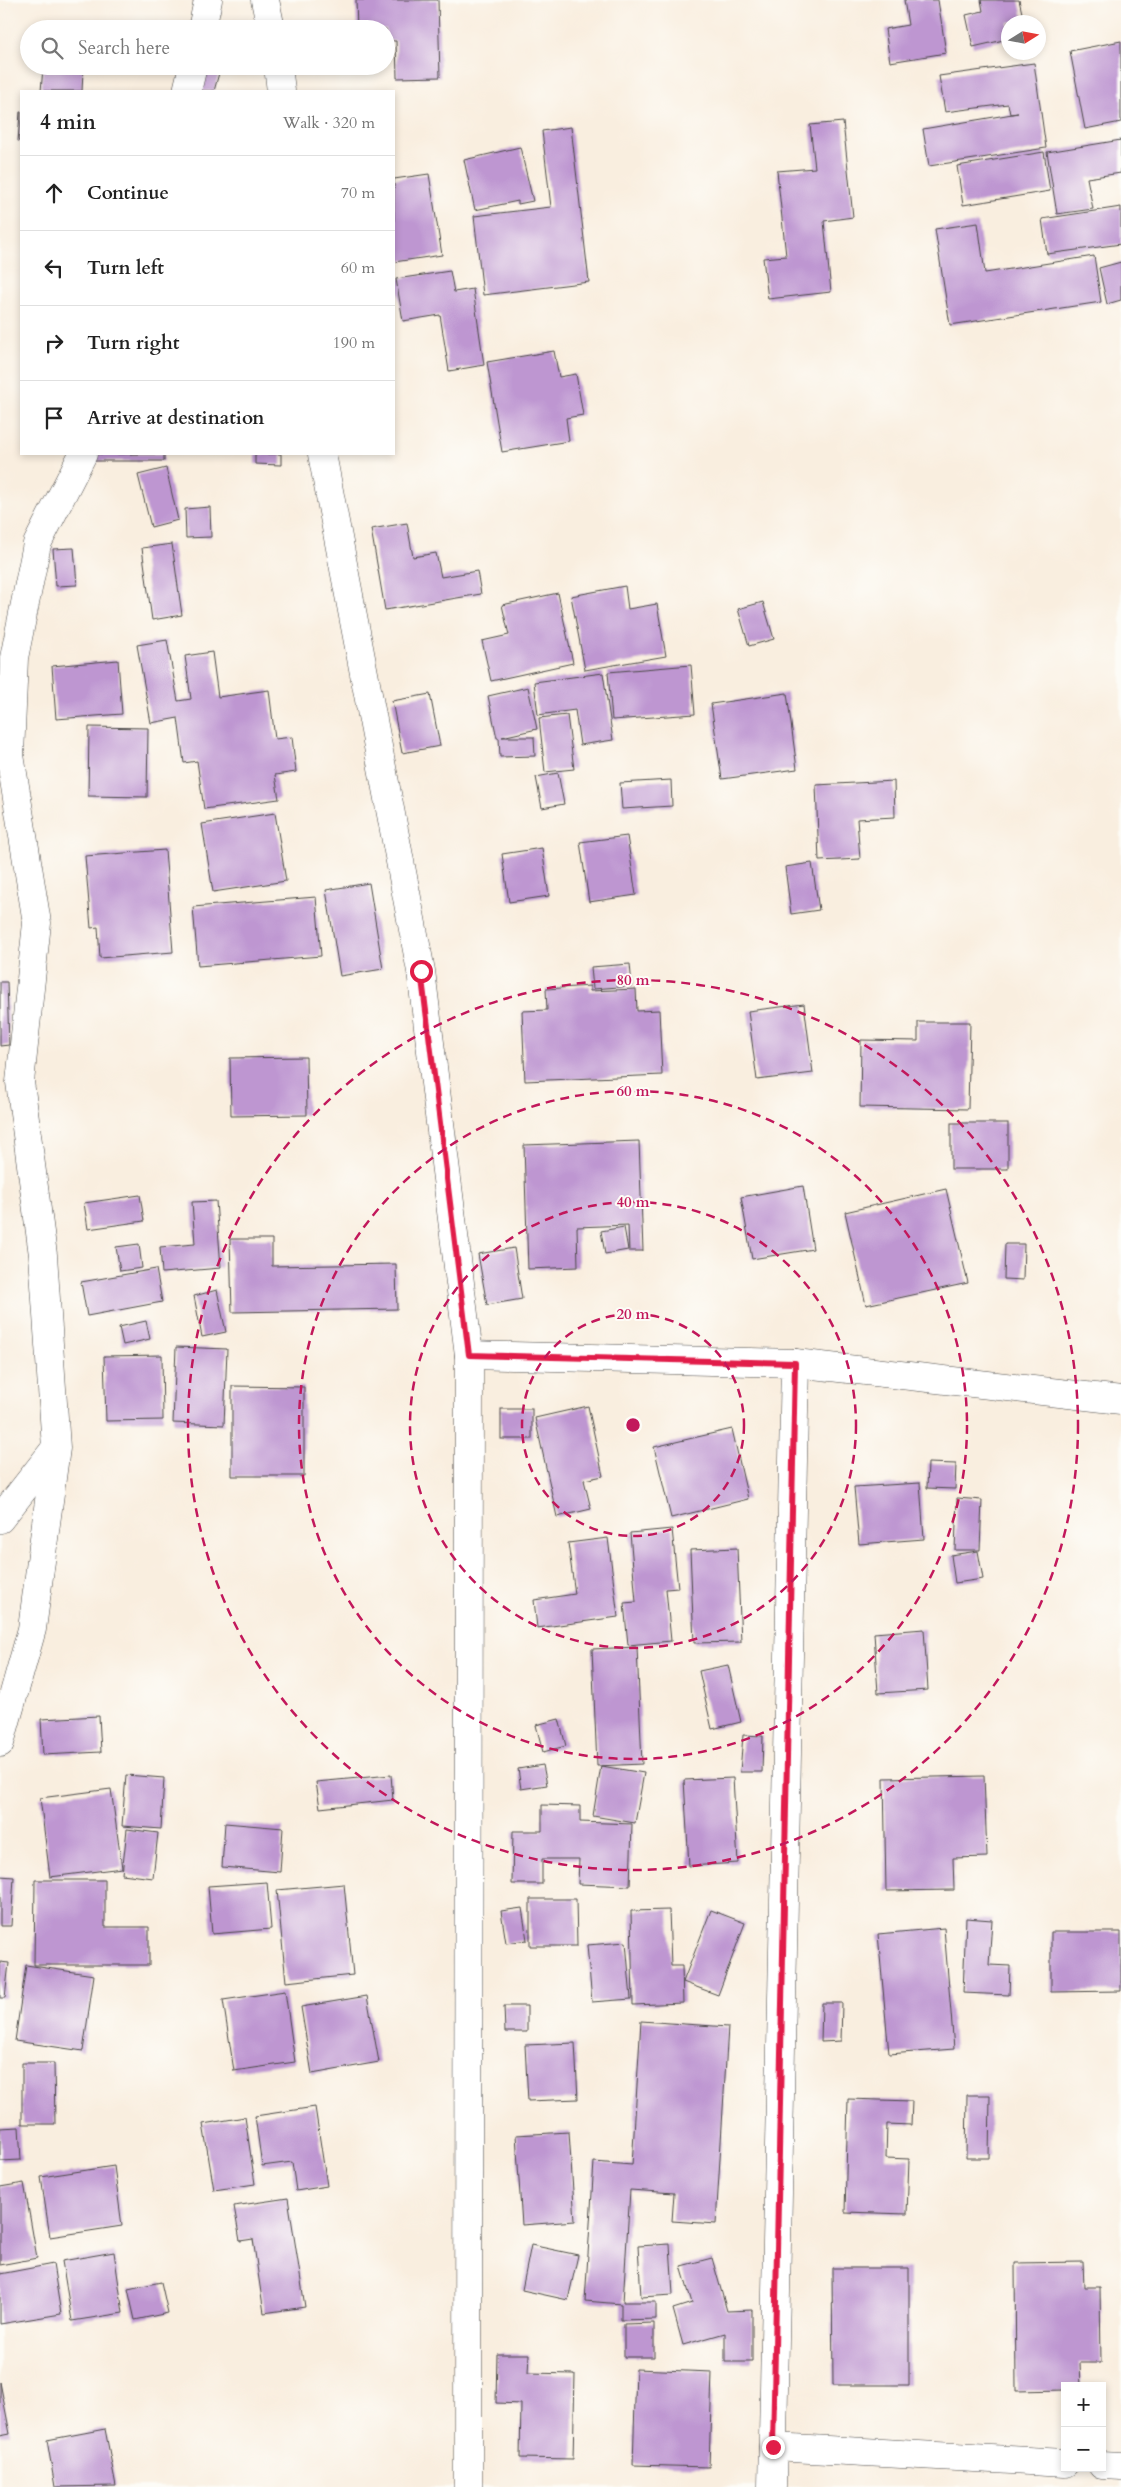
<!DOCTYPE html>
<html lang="en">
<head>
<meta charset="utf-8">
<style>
  :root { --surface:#fff; --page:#f2f2f2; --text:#222; --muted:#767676; --line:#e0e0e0 }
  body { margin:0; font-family:Cardo,serif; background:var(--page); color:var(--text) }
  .controls { position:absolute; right:15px; bottom:15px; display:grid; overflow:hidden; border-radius:0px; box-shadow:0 2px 8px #0003 }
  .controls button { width:45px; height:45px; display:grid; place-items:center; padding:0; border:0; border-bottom:1px solid var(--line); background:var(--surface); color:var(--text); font:25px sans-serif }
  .compass { position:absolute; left:1001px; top:15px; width:45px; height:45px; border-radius:50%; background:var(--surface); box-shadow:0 2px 8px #0003; rotate:79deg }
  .stop { position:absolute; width:15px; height:15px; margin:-11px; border:4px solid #e11d48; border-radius:50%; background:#fff }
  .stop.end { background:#e11d48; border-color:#fff; box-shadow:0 1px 5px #0008 }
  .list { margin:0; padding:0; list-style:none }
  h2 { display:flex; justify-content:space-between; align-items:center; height:65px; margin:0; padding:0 20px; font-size:21px }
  h2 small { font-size:16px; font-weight:400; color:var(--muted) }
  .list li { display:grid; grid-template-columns:32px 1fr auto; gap:15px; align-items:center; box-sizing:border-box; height:75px; padding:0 20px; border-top:1px solid var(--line) }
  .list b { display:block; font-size:19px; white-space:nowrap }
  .list em { font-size:16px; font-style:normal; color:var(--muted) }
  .icon { flex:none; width:28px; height:28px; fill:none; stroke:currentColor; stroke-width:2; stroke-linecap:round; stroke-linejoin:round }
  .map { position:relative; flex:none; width:1121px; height:2487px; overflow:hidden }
  .search { position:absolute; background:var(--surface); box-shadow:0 2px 8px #0003; left:20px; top:20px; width:375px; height:55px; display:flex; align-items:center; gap:12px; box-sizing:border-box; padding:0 18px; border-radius:28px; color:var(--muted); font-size:19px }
  .panel { position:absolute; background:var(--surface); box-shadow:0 2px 8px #0003; left:20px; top:90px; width:375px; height:365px; border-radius:0px }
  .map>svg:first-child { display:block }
  .building { fill:#be96d1 }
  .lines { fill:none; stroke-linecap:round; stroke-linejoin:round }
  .street-casing { stroke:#4a4846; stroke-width:29 }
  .street { stroke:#fff; stroke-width:28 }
  .route { stroke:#e11d48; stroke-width:6 }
  .ring { fill:none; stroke:#c2185b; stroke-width:2.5; stroke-dasharray:9 6 }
  .centre { fill:#c2185b; stroke:#fdfcf7; stroke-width:2.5 }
  .ring-label { font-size:15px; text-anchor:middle; font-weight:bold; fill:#c2185b; stroke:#fdfcf7; stroke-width:4; stroke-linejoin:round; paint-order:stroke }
</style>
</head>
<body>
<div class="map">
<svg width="1121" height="2487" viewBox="0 0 1121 2487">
  <rect width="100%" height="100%" fill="#fdfcf7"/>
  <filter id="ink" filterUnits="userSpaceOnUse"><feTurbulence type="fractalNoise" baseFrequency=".02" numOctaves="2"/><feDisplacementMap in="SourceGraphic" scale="10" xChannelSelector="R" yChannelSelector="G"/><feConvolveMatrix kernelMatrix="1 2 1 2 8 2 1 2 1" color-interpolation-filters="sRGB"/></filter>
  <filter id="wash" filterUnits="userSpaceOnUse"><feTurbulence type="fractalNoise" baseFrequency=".0096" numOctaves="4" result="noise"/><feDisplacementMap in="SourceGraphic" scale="20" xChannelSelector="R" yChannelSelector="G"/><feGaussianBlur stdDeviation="1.12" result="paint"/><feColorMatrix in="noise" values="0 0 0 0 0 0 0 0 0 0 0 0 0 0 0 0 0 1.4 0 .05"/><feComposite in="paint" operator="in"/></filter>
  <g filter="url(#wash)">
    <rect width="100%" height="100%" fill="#f9eedf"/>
    <g id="blocks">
      <g class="building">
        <path d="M 356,0 L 438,0 L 440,77 L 397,78 L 396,41 L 386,41 L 386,29 L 357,29 Z"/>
        <path d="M 904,0 L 938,0 L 946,53 L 890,62 L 885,29 L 908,25 Z"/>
        <path d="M 981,0 L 1019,0 L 1024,22 L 1008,22 L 1008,39 L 973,47 L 966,15 L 983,11 Z"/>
        <path d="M 1121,41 L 1121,122 L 1085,129 L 1070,51 Z"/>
        <path d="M 1034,63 L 1046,148 L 929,166 L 923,129 L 1018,113 L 1010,114 L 1008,104 L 945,112 L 939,76 Z"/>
        <path d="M 200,66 L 221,66 L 214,91 L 192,91 Z"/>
        <path d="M 43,68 L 83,70 L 82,91 L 41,91 Z"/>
        <path d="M 20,112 L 21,112 L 21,141 L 18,141 Z"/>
        <path d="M 843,122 L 853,217 L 824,221 L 831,292 L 768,299 L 763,258 L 786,256 L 777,171 L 815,168 L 810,125 Z"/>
        <path d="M 571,127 L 589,282 L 483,295 L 474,216 L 551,207 L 542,131 Z"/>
        <path d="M 1121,140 L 1121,173 L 1087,178 L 1093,209 L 1057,214 L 1047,152 Z"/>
        <path d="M 520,147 L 533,201 L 518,204 L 518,201 L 475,210 L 464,160 Z"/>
        <path d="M 1044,152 L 1050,191 L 963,205 L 957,166 Z"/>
        <path d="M 429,174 L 442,255 L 394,262 L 394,179 Z"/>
        <path d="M 1121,207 L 1121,244 L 1047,254 L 1042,219 Z"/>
        <path d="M 978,223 L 985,273 L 1094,256 L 1101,302 L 950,325 L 935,229 Z"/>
        <path d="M 1121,262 L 1121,300 L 1107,304 L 1099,268 Z"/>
        <path d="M 450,271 L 454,292 L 473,289 L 484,365 L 449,371 L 440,315 L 403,321 L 396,279 Z"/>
        <path d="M 554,351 L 559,377 L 576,374 L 583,415 L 566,418 L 569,441 L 502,452 L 487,362 Z"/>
        <rect x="91" y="454" width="73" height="7"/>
        <path d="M 255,454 L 281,454 L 281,465 L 255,464 Z"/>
        <path d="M 166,468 L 178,520 L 151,527 L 138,475 Z"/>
        <path d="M 210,507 L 211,537 L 186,538 L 185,509 Z"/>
        <path d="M 407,523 L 413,557 L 436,553 L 441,577 L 477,571 L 481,594 L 385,610 L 371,529 Z"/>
        <path d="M 172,544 L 182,615 L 152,620 L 142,548 Z"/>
        <path d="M 74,548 L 77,585 L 56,586 L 53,549 Z"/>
        <path d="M 625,586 L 628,609 L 657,604 L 666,656 L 585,670 L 571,596 Z"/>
        <path d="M 558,593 L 573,663 L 491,681 L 482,641 L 509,635 L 502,605 Z"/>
        <path d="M 763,602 L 774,639 L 749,646 L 738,609 Z"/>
        <path d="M 167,640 L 178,701 L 191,699 L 185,656 L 212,652 L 218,697 L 269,690 L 275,739 L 292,737 L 296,772 L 275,775 L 279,799 L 204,809 L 197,761 L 184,763 L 178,718 L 151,723 L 137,645 Z"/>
        <path d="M 118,660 L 122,714 L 56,719 L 52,666 Z"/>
        <path d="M 691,665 L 695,714 L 612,720 L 608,672 Z"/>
        <path d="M 603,673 L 613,740 L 580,745 L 575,710 L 538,715 L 534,682 Z"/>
        <path d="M 528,687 L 537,729 L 502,737 L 534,737 L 535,756 L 500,757 L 499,738 L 497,738 L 488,696 Z"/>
        <path d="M 787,693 L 797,769 L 722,779 L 711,704 Z"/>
        <path d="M 430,694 L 440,746 L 402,753 L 392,701 Z"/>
        <path d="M 567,715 L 574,769 L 545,772 L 539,718 Z"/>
        <path d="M 89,727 L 148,728 L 147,797 L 88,796 Z"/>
        <path d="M 558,773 L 564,804 L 542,808 L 536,777 Z"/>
        <path d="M 671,780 L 672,806 L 622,809 L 620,783 Z"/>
        <path d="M 894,781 L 895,817 L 857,819 L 860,859 L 819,861 L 816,785 Z"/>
        <path d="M 275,813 L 286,881 L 213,892 L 202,824 Z"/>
        <path d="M 627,836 L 636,895 L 589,902 L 580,842 Z"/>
        <path d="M 542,848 L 549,896 L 509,902 L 502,854 Z"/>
        <path d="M 165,850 L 173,952 L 100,958 L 98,927 L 91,928 L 85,856 Z"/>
        <path d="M 812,863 L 819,910 L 791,914 L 785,867 Z"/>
        <path d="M 369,883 L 383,969 L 340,976 L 326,890 Z"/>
        <path d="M 316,897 L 321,956 L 198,966 L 193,907 Z"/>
        <path d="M 630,964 L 632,986 L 593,989 L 591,967 Z"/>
        <path d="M 0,982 L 7,982 L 9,1045 L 0,1046 Z"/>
        <path d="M 590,986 L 590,991 L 636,989 L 637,1011 L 659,1010 L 662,1075 L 525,1081 L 522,1011 L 547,1010 L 546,989 Z"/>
        <path d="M 804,1004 L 813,1073 L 757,1080 L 748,1011 Z"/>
        <path d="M 918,1022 L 970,1022 L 968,1109 L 860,1107 L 861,1040 L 918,1041 Z"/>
        <path d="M 306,1057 L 307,1115 L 231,1116 L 230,1058 Z"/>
        <rect x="951" y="1123" width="57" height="46"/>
        <path d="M 639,1141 L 643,1251 L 629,1251 L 628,1225 L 577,1227 L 578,1267 L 528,1269 L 524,1145 Z"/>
        <path d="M 803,1186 L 813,1249 L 752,1259 L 741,1197 Z"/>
        <path d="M 946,1189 L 968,1283 L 866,1305 L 845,1212 Z"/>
        <path d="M 140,1195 L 144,1221 L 88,1229 L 84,1203 Z"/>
        <path d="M 216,1201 L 221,1268 L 162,1273 L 160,1247 L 195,1244 L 192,1202 Z"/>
        <path d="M 624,1227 L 628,1250 L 605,1254 L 601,1231 Z"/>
        <path d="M 230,1239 L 272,1239 L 272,1266 L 396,1264 L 397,1309 L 232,1312 Z"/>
        <path d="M 139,1244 L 142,1268 L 120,1271 L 116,1247 Z"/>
        <path d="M 1005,1244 L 1024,1244 L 1023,1280 L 1004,1279 Z"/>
        <path d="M 514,1248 L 522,1299 L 487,1305 L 478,1254 Z"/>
        <path d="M 156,1269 L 162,1302 L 87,1316 L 81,1282 Z"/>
        <path d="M 217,1290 L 226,1332 L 202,1337 L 194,1296 Z"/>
        <path d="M 146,1321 L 150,1339 L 123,1345 L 119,1327 Z"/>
        <path d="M 176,1347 L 227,1349 L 224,1425 L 173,1423 Z"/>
        <path d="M 162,1355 L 163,1420 L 106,1421 L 104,1356 Z"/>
        <path d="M 232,1386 L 304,1387 L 304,1476 L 232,1476 Z"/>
        <path d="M 588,1406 L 603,1476 L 584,1480 L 591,1509 L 557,1517 L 535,1418 Z"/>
        <rect x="501" y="1409" width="31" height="30"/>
        <path d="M 732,1429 L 748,1499 L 671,1518 L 654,1447 Z"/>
        <path d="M 928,1463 L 956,1464 L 955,1489 L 927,1488 Z"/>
        <path d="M 920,1483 L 924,1539 L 859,1544 L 854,1487 Z"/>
        <path d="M 957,1498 L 982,1500 L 980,1550 L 955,1550 Z"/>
        <path d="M 672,1529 L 678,1588 L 666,1589 L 671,1641 L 628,1645 L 624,1603 L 636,1602 L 630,1533 Z"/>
        <path d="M 608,1538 L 618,1617 L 537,1628 L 534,1600 L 575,1594 L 568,1543 Z"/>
        <path d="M 737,1548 L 741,1642 L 694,1643 L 690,1550 Z"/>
        <path d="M 978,1551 L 983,1579 L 955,1583 L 951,1555 Z"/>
        <path d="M 924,1629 L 928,1690 L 878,1693 L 874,1633 Z"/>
        <path d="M 637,1647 L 642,1764 L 597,1766 L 592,1649 Z"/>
        <path d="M 728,1665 L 741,1722 L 712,1729 L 699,1671 Z"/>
        <path d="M 99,1716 L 101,1752 L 43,1755 L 41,1719 Z"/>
        <path d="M 559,1719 L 566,1746 L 543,1752 L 536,1725 Z"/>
        <path d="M 743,1735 L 763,1736 L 762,1772 L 740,1772 Z"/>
        <path d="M 543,1765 L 547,1785 L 521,1789 L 518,1769 Z"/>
        <path d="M 601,1766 L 644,1773 L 635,1823 L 593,1816 Z"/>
        <path d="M 126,1775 L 164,1778 L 161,1829 L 122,1826 Z"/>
        <path d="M 391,1775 L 393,1800 L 320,1808 L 316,1782 Z"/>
        <path d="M 984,1776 L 987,1857 L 953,1858 L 954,1890 L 886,1891 L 884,1778 Z"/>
        <path d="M 733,1778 L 738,1863 L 689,1866 L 684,1780 Z"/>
        <path d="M 111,1789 L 122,1868 L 50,1877 L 40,1798 Z"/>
        <path d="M 542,1805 L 580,1806 L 580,1822 L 632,1824 L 630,1886 L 578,1884 L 579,1859 L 542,1859 L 542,1884 L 512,1884 L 513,1831 L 542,1831 Z"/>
        <path d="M 225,1823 L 283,1828 L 280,1872 L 222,1867 Z"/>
        <path d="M 127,1829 L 158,1833 L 153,1878 L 122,1874 Z"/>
        <path d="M 0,1876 L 14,1877 L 11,1926 L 0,1926 Z"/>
        <path d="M 35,1880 L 105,1880 L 105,1927 L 149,1927 L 149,1965 L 34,1965 Z"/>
        <path d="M 267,1882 L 271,1929 L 212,1934 L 208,1886 Z"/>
        <path d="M 344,1884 L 353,1975 L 286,1982 L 277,1890 Z"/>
        <path d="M 530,1899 L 576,1899 L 577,1946 L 530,1946 Z"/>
        <path d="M 522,1908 L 527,1940 L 506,1943 L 501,1911 Z"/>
        <path d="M 669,1910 L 671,1966 L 682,1966 L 683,2003 L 633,2005 L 631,1911 Z"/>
        <path d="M 711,1910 L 745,1923 L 718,1995 L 683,1982 Z"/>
        <path d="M 966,1918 L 992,1920 L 989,1965 L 1010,1966 L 1009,1995 L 963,1993 Z"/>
        <path d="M 944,1928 L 954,2049 L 889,2054 L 878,1934 Z"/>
        <path d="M 1051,1932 L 1121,1932 L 1121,1991 L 1051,1992 Z"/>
        <path d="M 626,1942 L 631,1999 L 592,2002 L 587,1945 Z"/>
        <path d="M 0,1962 L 9,1963 L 5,1998 L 0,1998 Z"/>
        <path d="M 26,1965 L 94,1975 L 83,2051 L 15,2041 Z"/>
        <path d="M 285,1991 L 295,2062 L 234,2071 L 223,2000 Z"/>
        <path d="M 367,1996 L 379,2062 L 312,2074 L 301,2007 Z"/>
        <path d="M 822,2003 L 842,2003 L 841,2041 L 821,2042 Z"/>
        <path d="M 504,2006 L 527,2006 L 527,2032 L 505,2032 Z"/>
        <path d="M 641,2021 L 728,2027 L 716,2224 L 672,2221 L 674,2193 L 630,2190 L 623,2302 L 656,2302 L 656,2319 L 621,2320 L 621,2304 L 585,2301 L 594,2162 L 632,2165 Z"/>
        <path d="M 575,2043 L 578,2099 L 528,2101 L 525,2045 Z"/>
        <path d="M 22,2063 L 54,2063 L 55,2124 L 22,2124 Z"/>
        <path d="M 967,2095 L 990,2095 L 989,2158 L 966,2158 Z"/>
        <path d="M 848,2099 L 912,2101 L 911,2125 L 887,2124 L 886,2158 L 909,2159 L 907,2214 L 845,2212 Z"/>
        <path d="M 315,2107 L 327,2186 L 296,2191 L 292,2162 L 262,2166 L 255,2116 Z"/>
        <path d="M 245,2117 L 255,2184 L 214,2190 L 203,2124 Z"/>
        <path d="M 19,2127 L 21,2160 L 0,2161 L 0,2128 Z"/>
        <path d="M 569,2132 L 575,2221 L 522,2225 L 516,2135 Z"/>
        <path d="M 114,2166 L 122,2226 L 50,2237 L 41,2177 Z"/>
        <path d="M 24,2183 L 37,2258 L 0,2265 L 0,2187 Z"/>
        <path d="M 288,2198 L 305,2307 L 264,2313 L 253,2239 L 240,2241 L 234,2206 Z"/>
        <path d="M 670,2244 L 673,2295 L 641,2297 L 638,2246 Z"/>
        <path d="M 531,2245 L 578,2255 L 568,2300 L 522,2290 Z"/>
        <path d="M 114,2252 L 123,2313 L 72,2321 L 62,2261 Z"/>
        <path d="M 712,2258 L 727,2311 L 752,2310 L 752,2362 L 725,2362 L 725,2333 L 683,2345 L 673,2309 L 692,2303 L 681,2266 Z"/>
        <path d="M 1083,2262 L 1084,2287 L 1100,2287 L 1101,2363 L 1080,2363 L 1081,2386 L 1065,2386 L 1065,2390 L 1016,2391 L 1015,2263 Z"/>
        <path d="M 53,2264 L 61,2314 L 0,2324 L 0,2274 Z"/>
        <path d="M 832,2268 L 909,2268 L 909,2385 L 833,2385 Z"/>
        <path d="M 161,2282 L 168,2313 L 135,2320 L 128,2289 Z"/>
        <path d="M 654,2323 L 654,2357 L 624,2357 L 624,2324 Z"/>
        <path d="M 497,2354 L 529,2354 L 528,2373 L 575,2374 L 573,2459 L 520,2458 L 521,2404 L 496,2403 Z"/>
        <path d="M 636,2369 L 712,2372 L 709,2467 L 633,2465 Z"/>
        <path d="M 0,2382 L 10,2434 L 0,2436 Z"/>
        <path d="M 105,2429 L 116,2486 L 55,2487 L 47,2440 Z"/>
      </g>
    </g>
  </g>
  <g filter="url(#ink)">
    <use href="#blocks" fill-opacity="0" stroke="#4a4846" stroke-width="1"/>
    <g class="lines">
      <defs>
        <g id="street">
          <path d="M 265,0 L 271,29"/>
          <path d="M 202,29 L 208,0"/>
          <path d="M 278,66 L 281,91"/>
          <path d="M 187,91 L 193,66"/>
          <path d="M 322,454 L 421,971 L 469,1355 L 468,2487"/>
          <path d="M 469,1355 L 795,1363 L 772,2487"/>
          <path d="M 795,1363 L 1121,1400"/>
          <path d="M 0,1519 L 55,1449"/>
          <path d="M 0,1743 L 32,1629 L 56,1448 L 43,1255 L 20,1082 L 37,923 L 10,755 L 14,658 L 37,544 L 83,454"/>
          <path d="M 773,2447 L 1065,2463"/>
          <path d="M 1102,2465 L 1121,2466"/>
        </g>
      </defs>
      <use href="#street" class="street-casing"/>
      <use href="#street" class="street"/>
    </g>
  </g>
  <g class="lines" filter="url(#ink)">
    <path class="route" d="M 421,971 L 469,1355 L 795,1363 L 773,2447"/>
  </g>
  <g class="ring">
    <circle cx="633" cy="1425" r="111"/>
    <circle cx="633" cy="1425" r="223"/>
    <circle cx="633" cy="1425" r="334"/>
    <circle cx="633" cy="1425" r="445"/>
  </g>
  <circle cx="633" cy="1425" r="8" class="centre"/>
  <g class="ring-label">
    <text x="633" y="985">80 m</text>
    <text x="633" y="1096">60 m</text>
    <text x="633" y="1207">40 m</text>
    <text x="633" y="1319">20 m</text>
  </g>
</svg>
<div class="controls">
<button>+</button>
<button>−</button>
</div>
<svg class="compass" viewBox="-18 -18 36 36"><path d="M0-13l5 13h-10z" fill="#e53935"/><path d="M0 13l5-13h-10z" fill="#767676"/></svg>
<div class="stop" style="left:421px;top:971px"></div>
<div class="stop end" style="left:773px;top:2447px"></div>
<div class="search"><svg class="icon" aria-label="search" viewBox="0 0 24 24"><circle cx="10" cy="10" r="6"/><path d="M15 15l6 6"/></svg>Search here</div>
<section class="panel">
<h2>4 min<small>Walk · 320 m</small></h2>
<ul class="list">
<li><svg class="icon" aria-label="ahead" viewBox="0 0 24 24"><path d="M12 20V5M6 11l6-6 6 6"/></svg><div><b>Continue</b></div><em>70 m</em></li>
<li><svg class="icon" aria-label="left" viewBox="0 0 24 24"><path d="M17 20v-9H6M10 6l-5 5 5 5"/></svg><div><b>Turn left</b></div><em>60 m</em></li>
<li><svg class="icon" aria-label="right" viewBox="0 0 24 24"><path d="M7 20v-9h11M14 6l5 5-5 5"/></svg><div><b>Turn right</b></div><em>190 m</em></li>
<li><svg class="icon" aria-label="arrive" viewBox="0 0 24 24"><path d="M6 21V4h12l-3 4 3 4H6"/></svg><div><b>Arrive at destination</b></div></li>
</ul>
</section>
</div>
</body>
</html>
